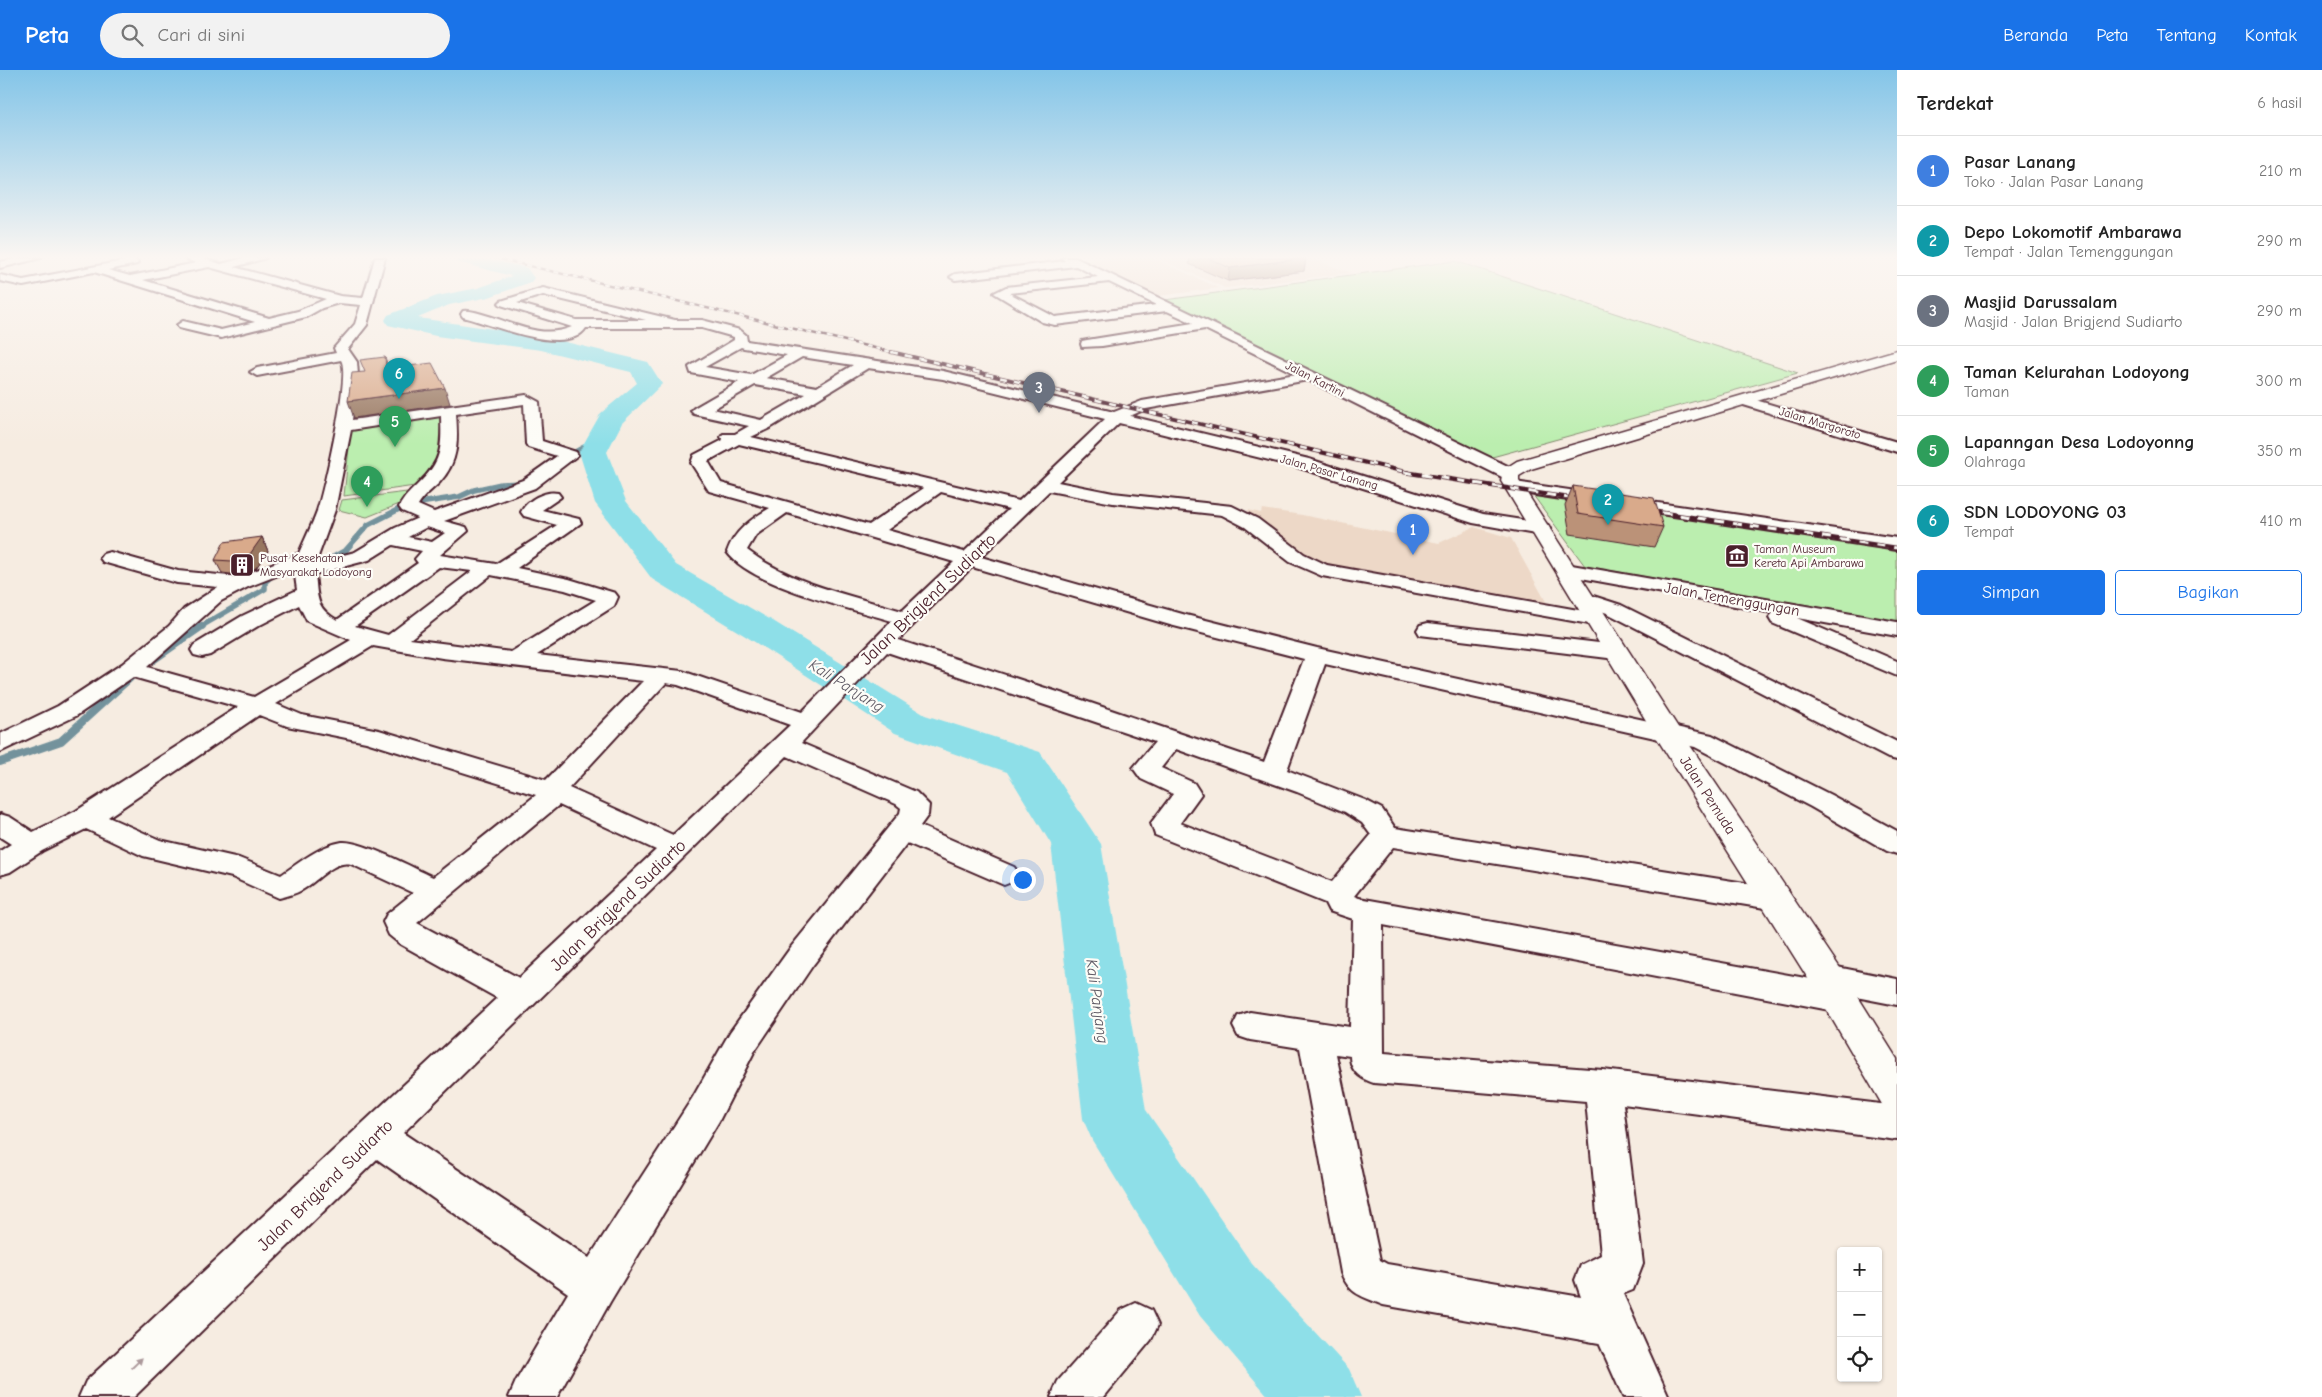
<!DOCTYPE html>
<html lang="id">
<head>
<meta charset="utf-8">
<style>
  :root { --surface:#fff; --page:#f2f2f2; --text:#222; --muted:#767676; --line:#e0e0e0; --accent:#1a73e8 }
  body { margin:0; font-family:"Comic Neue",sans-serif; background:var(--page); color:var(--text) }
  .controls { position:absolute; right:15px; bottom:15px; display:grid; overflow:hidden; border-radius:5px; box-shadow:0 1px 4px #0004 }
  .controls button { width:45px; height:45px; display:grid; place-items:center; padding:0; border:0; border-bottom:1px solid var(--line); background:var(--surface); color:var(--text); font:25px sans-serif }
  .you { position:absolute; left:1022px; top:809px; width:18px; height:18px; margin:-12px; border:4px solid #fff; border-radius:50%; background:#1a73e8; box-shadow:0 0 0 8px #1a73e833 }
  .badge { display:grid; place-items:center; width:32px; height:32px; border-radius:50%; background:var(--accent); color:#fff; font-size:16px; font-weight:700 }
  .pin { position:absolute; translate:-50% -41px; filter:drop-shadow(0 1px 2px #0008) }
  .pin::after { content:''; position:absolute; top:26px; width:18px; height:15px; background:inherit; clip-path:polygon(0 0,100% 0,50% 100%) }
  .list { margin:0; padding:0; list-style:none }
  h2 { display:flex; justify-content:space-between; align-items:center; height:65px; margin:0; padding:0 20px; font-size:21px }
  h2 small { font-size:16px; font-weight:400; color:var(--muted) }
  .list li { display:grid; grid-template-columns:32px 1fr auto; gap:15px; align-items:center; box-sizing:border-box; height:70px; padding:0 20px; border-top:1px solid var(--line) }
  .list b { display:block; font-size:19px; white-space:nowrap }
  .list p { margin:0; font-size:16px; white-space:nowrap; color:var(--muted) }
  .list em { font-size:16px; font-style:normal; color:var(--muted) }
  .actions { display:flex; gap:10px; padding:15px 20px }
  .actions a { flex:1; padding:11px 0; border:1px solid var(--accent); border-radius:5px; text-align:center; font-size:18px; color:var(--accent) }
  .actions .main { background:var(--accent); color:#fff }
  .icon { flex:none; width:28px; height:28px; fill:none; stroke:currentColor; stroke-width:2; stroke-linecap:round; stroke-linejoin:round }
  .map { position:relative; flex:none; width:1897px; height:1327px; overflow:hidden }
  header { display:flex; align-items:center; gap:30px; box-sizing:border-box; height:70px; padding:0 25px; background:var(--accent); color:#fff }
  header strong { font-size:24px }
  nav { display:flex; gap:28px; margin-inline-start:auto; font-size:18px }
  .search { width:350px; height:45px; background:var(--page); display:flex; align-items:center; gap:12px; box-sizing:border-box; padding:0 18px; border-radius:28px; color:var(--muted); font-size:19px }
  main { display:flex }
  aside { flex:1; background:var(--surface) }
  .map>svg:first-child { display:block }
  .built { fill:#edd8c7 }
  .green { fill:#bbeeaf; stroke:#82866d }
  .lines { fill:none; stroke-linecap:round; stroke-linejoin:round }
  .stream-far2 { stroke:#73929c; stroke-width:4.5 }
  .stream-far1 { stroke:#73929c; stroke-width:5.5 }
  .stream { stroke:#73929c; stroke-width:8 }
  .river { fill:#8edfe8; fill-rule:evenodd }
  .minor-casing { stroke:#4a1f2b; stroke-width:4 }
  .major-casing { stroke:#4a1f2b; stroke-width:3 }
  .minor { fill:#fdfcf7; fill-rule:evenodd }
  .major { fill:#fdfcf7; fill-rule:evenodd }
  .rail-far2-casing { stroke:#4a1f2b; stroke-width:2.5 }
  .rail-far1-casing { stroke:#4a1f2b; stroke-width:4 }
  .rail-casing { stroke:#4a1f2b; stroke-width:4.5 }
  .rail-far2 { stroke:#fdfcf7; stroke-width:2; stroke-dasharray:5; stroke-linecap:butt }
  .rail-far1 { stroke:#fdfcf7; stroke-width:2.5; stroke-dasharray:7; stroke-linecap:butt }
  .rail { stroke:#fdfcf7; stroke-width:3; stroke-dasharray:9; stroke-linecap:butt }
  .wall { fill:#bb9278; stroke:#4a1f2b }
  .shaded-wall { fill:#987761; stroke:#4a1f2b }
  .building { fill:#d9aa8b; stroke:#4a1f2b }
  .oneway { fill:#ac999b }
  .labels { text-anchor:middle; stroke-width:4.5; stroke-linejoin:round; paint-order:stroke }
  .far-street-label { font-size:12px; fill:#4a1f2b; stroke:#fdfcf7 }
  .far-poi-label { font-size:12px; fill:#4a1f2b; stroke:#fdfcf7; text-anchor:start }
  .street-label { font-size:15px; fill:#4a1f2b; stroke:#fdfcf7 }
  .water-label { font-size:16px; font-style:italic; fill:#5e5964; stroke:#fdfcf7 }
  .near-street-label { font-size:18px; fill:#4a1f2b; stroke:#fdfcf7 }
</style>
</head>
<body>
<header>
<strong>Peta</strong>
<div class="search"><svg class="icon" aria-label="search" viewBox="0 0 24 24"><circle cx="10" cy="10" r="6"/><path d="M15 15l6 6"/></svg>Cari di sini</div>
<nav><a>Beranda</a><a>Peta</a><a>Tentang</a><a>Kontak</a></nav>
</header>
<main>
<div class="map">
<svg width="1897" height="1327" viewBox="0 0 1897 1327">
  <rect width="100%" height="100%" fill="#f6ece1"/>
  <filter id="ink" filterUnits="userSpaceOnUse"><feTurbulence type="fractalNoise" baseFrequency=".02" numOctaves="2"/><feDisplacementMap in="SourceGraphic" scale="10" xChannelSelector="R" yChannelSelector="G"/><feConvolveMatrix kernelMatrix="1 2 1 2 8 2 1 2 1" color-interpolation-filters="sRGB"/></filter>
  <g filter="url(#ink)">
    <g class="built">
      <path d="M 1107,188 L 1153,188 L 1219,218 L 1151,227 L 1077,192 Z"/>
      <path d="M 1157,188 L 1311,188 L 1351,203 L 1225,218 Z"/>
      <path d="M 1262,439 L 1302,445 L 1439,473 L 1474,457 L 1511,468 L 1550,539 L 1323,496 L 1248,442 L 1248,440 L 1261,443 Z"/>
    </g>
    <g class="green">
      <path d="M 1455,191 L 1798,303 L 1485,389 L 1157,231 Z"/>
      <path d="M 444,342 L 439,396 L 422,415 L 344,426 L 351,358 Z"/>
      <path d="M 415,421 L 402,433 L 367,447 L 339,440 L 342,430 Z"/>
      <path d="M 1530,421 L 1897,476 L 1897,551 L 1585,496 Z"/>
    </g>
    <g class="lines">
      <path class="stream-far2" d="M 567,386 L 585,376 L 598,373"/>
      <g class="stream-far1">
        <path d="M 330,489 L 346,480 L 368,455 L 407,435 L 459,427 L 474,420 L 501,414 L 521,413"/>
        <path d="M 200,557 L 265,519 L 265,512 L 273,505"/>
      </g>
      <g class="stream">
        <path d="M 153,590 L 202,556"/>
        <path d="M 0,692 L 61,671 L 130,608"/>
      </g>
      <path class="river" d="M 454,188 C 483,188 499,191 527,198 L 534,208 L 531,212 L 489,227 L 449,235 L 418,248 L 541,266 L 648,292 L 662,314 L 622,353 L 607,382 L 626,431 L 676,495 L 773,551 L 925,645 L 1040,682 L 1101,774 L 1146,1040 L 1252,1194 L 1349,1299 L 1361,1327 L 1269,1327 L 1200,1246 L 1092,1070 L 1083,1049 L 1051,774 L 1007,702 L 895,663 L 747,567 L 652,509 L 595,433 L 579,382 L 601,343 L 637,313 L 631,302 L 541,280 L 436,266 L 388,255 L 385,250 L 388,245 L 437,226 L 478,218 L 512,206 L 457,192 Z"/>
      <defs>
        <g id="minor">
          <path d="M 18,188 L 41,188 L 0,198 L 0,192 Z"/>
          <path d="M 121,188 L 134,188 L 138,192 L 137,194 L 108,200 L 130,206 L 196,193 L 184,188 L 202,188 L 221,194 L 244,188 L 266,188 L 234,197 L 340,226 L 363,228 L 375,188 L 385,188 L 367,255 L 348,279 L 357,292 L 358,305 L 352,350 L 526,325 L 539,332 L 542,371 L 576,382 L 578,385 L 535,418 L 444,451 L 466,457 L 468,461 L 440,485 L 496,494 L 557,455 L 524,446 L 521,442 C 527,430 545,420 558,423 L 561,427 L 542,440 L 579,449 L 581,453 L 517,498 L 569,509 L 615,523 L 618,527 L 614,536 L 537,585 L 682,601 L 802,642 L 892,551 C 852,539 751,516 727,482 C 734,461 751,449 770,438 L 709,421 L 691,393 L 694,385 L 723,370 L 721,367 L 723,364 L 735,364 L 749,356 L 694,344 L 691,341 L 694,338 L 739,312 L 691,303 L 689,297 L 734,270 L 734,267 L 702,258 L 586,258 C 567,288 489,253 463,247 L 461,244 L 463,241 C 469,240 475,242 482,244 C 512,252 541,270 572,257 L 501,235 L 499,233 L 501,231 L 543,218 L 675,250 L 702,250 L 740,260 L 746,265 L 747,271 L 943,301 L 1114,342 L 1142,331 L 1296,304 L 1205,259 L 1102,276 L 1082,277 L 1081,274 L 1082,271 L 1087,270 L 1193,253 L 1167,241 L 1055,255 L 1042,252 L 994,223 L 1006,217 L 1098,207 L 1076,196 L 955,210 L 950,207 L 955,204 L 1065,191 L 1062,188 L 1076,188 L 1516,400 L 1518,404 L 1516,408 L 1504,408 L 1308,310 L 1146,339 L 1130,346 L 1309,389 L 1483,444 L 1541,453 L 1548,455 L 1550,459 L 1548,463 L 1541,465 L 1473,453 L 1297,397 L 1119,353 L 1058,412 L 1113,423 L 1232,436 L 1258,449 L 1304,484 L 1327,495 L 1595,543 L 1603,544 L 1606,549 L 1603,554 L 1595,555 L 1322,506 L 1290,492 L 1245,457 L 1222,445 L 1113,433 L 1049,421 L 981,487 L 1186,545 L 1317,578 L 1712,665 L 1831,725 L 1897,761 L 1897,784 L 1887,781 L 1811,737 L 1695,677 L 1325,594 L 1287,700 L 1365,730 L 1382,739 L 1395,758 L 1777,818 L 1788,821 L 1792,829 L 1788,837 L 1777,840 L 1393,777 L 1354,826 L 1359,828 L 1811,909 L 1815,899 L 1827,895 L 1897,909 L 1897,935 L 1856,927 L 1852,938 L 1840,942 L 1383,855 L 1384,983 L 1603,1000 L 1897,1036 L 1897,1070 L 1623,1034 L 1643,1194 L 1633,1220 L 1623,1224 L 1669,1327 L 1623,1327 L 1599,1273 L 1383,1235 C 1362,1226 1350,1225 1341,1203 L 1300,978 L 1250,970 L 1238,966 L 1233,956 L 1238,946 L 1250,942 L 1350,957 L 1353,849 L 1329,841 L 1325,833 L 1155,765 L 1151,753 L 1173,724 L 1141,709 L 1133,698 L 1155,672 L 887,582 L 801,673 L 916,722 L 929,735 L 928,745 L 920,756 L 1014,797 L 1019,804 L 1014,811 L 1004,815 L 907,773 L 813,895 L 754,982 L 719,1051 L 610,1232 L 557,1327 L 509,1327 L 516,1311 L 568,1223 L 377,1089 L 134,1327 L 79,1327 L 86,1311 L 497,928 L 400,874 L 389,865 L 383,852 L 387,844 L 413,823 L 351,794 C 333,790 317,812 302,820 C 295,824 287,826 279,828 L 232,807 L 143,786 L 86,759 L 42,781 L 10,802 L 0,805 L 0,781 L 11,774 L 0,767 L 0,744 L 10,747 L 33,762 L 76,741 L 238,637 L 133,607 L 76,646 L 0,682 L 0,664 L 58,636 L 122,594 L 169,556 L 184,539 L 218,517 L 177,513 L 103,492 L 100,488 L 103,484 L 110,482 L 178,501 L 239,507 L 299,483 C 305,469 312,455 317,441 C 324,420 351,303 341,290 L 257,306 L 250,302 L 257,298 L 336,283 L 334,278 L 355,254 L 361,235 L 339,233 L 322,238 L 306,247 L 221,268 L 179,258 L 177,255 L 183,251 L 221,260 L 255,252 L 94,202 L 23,216 L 0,211 L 0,205 L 23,210 L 123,191 ZM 209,197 L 326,229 L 298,241 L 269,248 L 143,210 ZM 1109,212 L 1156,235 L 1055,247 L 1009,223 ZM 543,225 L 646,250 L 576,250 L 517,233 ZM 741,277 L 744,278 L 787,285 L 751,305 L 705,297 ZM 802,287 L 853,295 L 817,317 L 766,308 ZM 868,298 L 943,309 L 1105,349 L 1019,431 L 751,367 L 770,358 ZM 755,315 L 806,324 L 761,350 L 713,339 ZM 524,334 L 526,374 L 528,377 L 557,386 L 523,410 L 434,442 L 418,435 C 423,426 433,419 440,412 C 459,391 458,370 456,344 ZM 441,346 C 442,377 442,391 419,413 C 411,421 404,427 399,437 L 402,441 L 418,448 L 395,458 L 355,482 L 316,492 L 335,440 L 351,360 ZM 739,374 L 924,418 L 869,455 L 721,413 L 708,391 ZM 941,422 L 1009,439 L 964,482 L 887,460 ZM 787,443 L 954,492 L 902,541 C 850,525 791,514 747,480 L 756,465 ZM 427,457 L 445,463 L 432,472 L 408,467 ZM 393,475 L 422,481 L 415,489 L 418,493 L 337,550 C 315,537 318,528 315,504 L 369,490 ZM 439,497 L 472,501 L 388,565 L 355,556 ZM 972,497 L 1170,555 L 1304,589 L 1264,692 L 1070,626 L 898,570 ZM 294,499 L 297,520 L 242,546 L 194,575 L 191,580 L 194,585 L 202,587 L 210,585 L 258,556 L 299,535 L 307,551 L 351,570 L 254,627 L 147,597 L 221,531 L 248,517 ZM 491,505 L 565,520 L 596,530 L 511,582 L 410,569 ZM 373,576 L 442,588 L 643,611 L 546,710 L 379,660 L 302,645 L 276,634 ZM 666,613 L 678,615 L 790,655 L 673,765 L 569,718 ZM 259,645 L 287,656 L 366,672 L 536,725 L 433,807 C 414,798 361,770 342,772 C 319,776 300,792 281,805 L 239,788 L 160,770 L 108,747 ZM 1176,679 L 1297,722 L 1345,742 L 1362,753 L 1371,765 L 1332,812 L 1180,753 L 1201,724 L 1194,713 L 1161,698 ZM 787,686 L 896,734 L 901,738 L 900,743 L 791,877 L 730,962 L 693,1027 L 589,1188 L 403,1063 ZM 559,735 L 656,780 L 519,908 L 417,853 ZM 1336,984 L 1350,986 C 1350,1001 1361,1009 1374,1013 L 1586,1031 L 1601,1185 L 1581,1195 L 1575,1210 L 1581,1227 L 1387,1194 L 1380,1190 Z"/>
          <path d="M 1742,326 L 1897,372 L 1897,382 L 1737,333 L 1735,330 Z"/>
          <path d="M 1515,412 L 1897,468 L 1897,480 L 1509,421 L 1506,417 L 1509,413 Z"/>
          <path d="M 1566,494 L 1897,552 L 1897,566 L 1797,548 L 1897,591 L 1897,606 L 1772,553 L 1769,548 L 1773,543 L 1559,504 L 1556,500 L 1559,496 Z"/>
          <path d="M 1584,523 L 1621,535 L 1897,672 L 1897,690 L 1888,688 L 1607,543 L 1577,533 L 1574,529 L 1577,525 Z"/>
          <path d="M 1428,553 L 1616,575 L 1624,577 L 1627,582 L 1624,587 L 1616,589 L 1420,565 L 1417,560 L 1420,555 Z"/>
          <path d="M 1136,1233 L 1151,1240 L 1158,1255 L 1151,1270 L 1104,1327 L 1051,1327 L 1058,1311 L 1121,1240 Z"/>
        </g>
        <path id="major" d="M 1897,280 L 1897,289 L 1531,399 L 1519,406 L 1519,411 L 1681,662 L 1840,898 L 1897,989 L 1897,1042 L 1883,1036 L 1814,918 L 1653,662 L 1501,411 L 1503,400 L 1517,391 Z"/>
      </defs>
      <use href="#minor" class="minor-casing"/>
      <use href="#major" class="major-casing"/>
      <use href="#minor" class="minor"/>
      <use href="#major" class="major"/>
      <defs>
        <path id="rail-far2" d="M 496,188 L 896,283"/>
        <path id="rail-far1" d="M 891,282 L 1410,403"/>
        <g id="rail">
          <path d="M 1404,402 L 1582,430"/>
          <path d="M 1644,440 L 1897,478"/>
        </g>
      </defs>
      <use href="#rail-far2" class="rail-far2-casing"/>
      <use href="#rail-far1" class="rail-far1-casing"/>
      <use href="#rail" class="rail-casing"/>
      <use href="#rail-far2" class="rail-far2"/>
      <use href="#rail-far1" class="rail-far1"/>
      <use href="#rail" class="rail"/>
    </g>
    <g class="wall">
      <path d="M 1190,188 L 1306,188 L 1304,201 L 1228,211 L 1189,194 Z"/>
      <path d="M 1573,416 L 1663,457 L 1654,477 L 1570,464 L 1565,435 Z"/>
      <path d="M 262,467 L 268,481 L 256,498 L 239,505 L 222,503 L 215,490 Z"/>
    </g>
    <g class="shaded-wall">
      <path d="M 1306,188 L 1304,201 L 1228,211 L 1230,198 Z"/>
      <path d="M 385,287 L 390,303 L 386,299 Z"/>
      <path d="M 445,318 L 450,334 L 354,348 L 348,331 Z"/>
      <path d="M 262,467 L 268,481 L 256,498 L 239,505 L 232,491 Z"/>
    </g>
    <g class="building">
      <path d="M 1208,188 L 1304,188 L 1230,198 Z"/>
      <path d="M 385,287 L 386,299 L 432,293 L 445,318 L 348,331 L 352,303 L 365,302 L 360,290 Z"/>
      <path d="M 1573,416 L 1654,428 L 1663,457 L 1578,444 Z"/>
      <path d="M 262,467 L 250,484 L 232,491 L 215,490 L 224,472 Z"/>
    </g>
    <defs><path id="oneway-solid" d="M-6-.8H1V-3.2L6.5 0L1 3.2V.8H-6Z" transform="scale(1.25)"/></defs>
    <use class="oneway" href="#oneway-solid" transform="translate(137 1293) rotate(-44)"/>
  </g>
  <linearGradient id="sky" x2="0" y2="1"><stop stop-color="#84c5e8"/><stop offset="0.5" stop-color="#fbf6f2"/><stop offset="1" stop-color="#fbf6f2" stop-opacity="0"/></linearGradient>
  <rect width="1897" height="374" fill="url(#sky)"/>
  <defs>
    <symbol id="museum-square" viewBox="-11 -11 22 22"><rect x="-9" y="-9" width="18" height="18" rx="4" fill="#4a1f2b" stroke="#fdfcf7"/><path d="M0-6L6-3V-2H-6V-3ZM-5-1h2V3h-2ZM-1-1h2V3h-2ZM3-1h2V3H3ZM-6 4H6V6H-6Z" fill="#fff"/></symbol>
    <symbol id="building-square" viewBox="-11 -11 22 22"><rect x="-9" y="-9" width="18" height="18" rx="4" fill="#4a1f2b" stroke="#fdfcf7"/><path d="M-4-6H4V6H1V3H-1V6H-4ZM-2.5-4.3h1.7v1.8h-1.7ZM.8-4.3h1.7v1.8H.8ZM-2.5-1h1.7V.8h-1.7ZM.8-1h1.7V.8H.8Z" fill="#fff"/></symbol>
  </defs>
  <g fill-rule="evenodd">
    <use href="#museum-square" x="1723" y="472" width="28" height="28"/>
    <use href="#building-square" x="228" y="481" width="28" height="28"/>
  </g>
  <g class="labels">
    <g class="far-street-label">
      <text transform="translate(1315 309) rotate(27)" y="4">Jalan Kartini</text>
      <text transform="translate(1820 353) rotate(17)" y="4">Jalan Margoroto</text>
      <text transform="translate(1329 402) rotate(16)" y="4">Jalan Pasar Lanang</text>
    </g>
    <g class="far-poi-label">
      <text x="1754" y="483">Taman Museum<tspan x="1754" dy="14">Kereta Api Ambarawa</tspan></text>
      <text x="260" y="492">Pusat Kesehatan<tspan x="260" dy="14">Masyarakat Lodoyong</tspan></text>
    </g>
    <g class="street-label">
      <text transform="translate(1732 529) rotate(10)" y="5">Jalan Temenggungan</text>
      <text transform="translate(1708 725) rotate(57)" y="5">Jalan Pemuda</text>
    </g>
    <g class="water-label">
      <text transform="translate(847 615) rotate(32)" y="6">Kali Panjang</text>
      <text transform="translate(1098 931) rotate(82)" y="6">Kali Panjang</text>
    </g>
    <g class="near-street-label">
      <text transform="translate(928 529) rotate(-44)" y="6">Jalan Brigjend Sudiarto</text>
      <text transform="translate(618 835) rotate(-44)" y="6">Jalan Brigjend Sudiarto</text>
      <text transform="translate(325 1115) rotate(-44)" y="6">Jalan Brigjend Sudiarto</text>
    </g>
  </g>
</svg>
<div class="controls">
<button>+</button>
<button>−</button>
<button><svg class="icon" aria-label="locate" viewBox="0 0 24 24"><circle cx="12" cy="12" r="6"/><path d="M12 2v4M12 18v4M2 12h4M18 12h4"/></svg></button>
</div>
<div class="you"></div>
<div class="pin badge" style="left:1413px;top:485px;background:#3f7fe0">1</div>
<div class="pin badge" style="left:1608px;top:455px;background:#0f9aa8">2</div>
<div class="pin badge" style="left:1039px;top:343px;background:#6b7280">3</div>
<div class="pin badge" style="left:367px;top:437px;background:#2e9e5b">4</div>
<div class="pin badge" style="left:395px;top:377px;background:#2e9e5b">5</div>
<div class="pin badge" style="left:399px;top:329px;background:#0f9aa8">6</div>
</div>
<aside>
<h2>Terdekat<small>6 hasil</small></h2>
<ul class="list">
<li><span class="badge" style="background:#3f7fe0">1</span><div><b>Pasar Lanang</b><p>Toko · Jalan Pasar Lanang</p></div><em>210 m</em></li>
<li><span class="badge" style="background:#0f9aa8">2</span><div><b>Depo Lokomotif Ambarawa</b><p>Tempat · Jalan Temenggungan</p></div><em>290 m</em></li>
<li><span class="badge" style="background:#6b7280">3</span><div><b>Masjid Darussalam</b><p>Masjid · Jalan Brigjend Sudiarto</p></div><em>290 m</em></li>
<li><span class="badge" style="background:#2e9e5b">4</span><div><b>Taman Kelurahan Lodoyong</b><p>Taman</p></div><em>300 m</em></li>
<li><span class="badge" style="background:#2e9e5b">5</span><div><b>Lapanngan Desa Lodoyonng</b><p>Olahraga</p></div><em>350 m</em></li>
<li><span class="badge" style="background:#0f9aa8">6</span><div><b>SDN LODOYONG 03</b><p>Tempat</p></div><em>410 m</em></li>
</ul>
<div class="actions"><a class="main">Simpan</a><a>Bagikan</a></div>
</aside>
</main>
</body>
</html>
